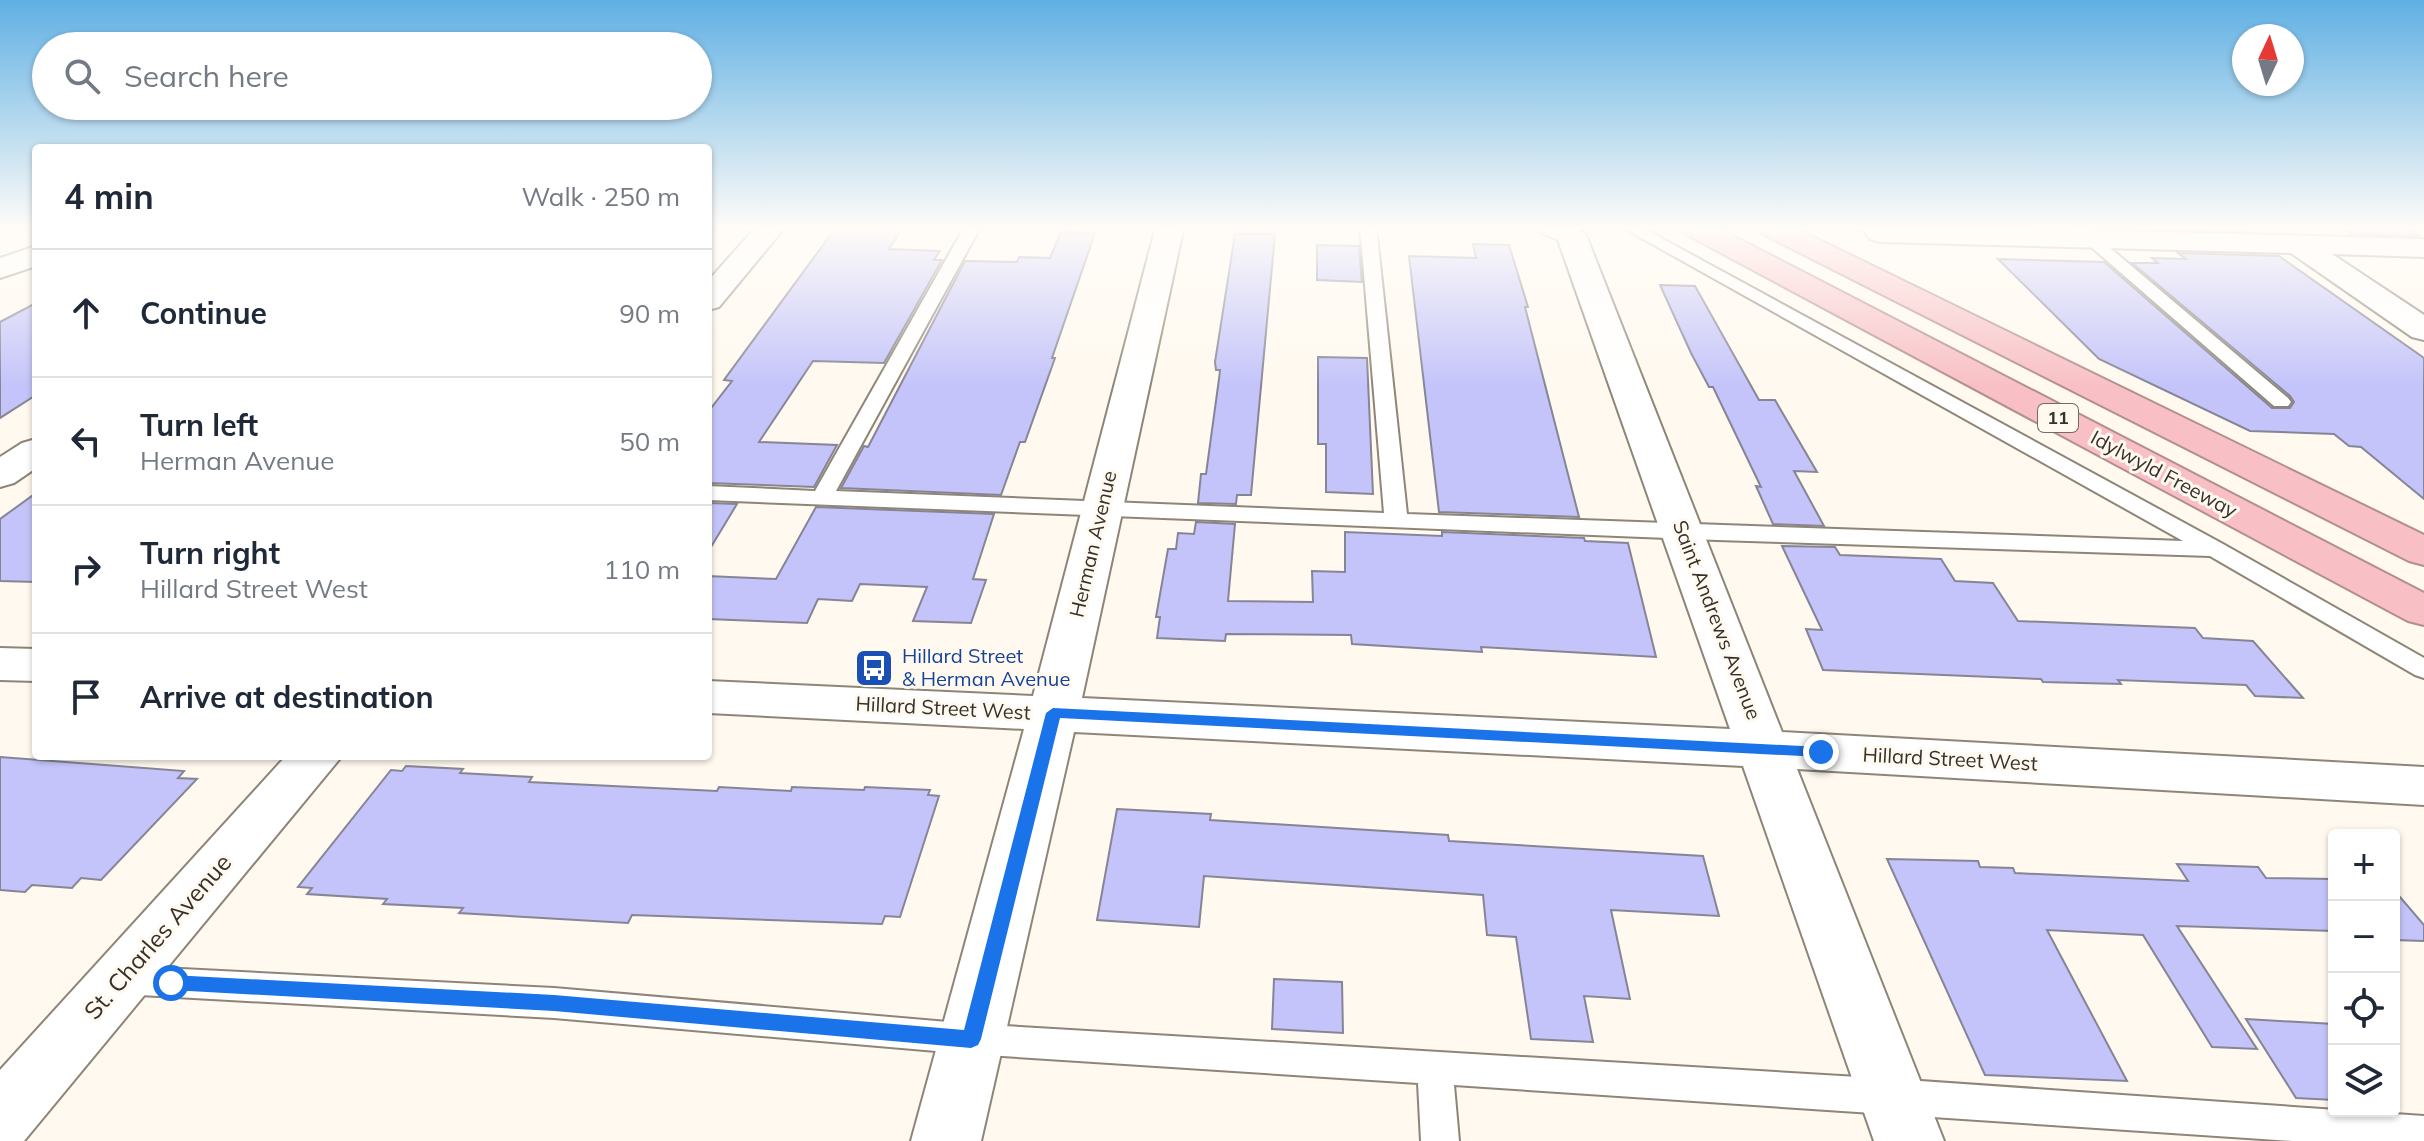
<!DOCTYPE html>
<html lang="en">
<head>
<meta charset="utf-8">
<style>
  :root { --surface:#fff; --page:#f6f6f7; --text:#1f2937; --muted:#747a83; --line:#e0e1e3 }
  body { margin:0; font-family:Mulish,sans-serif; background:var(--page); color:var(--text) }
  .controls { position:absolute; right:24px; bottom:24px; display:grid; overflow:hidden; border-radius:8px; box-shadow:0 2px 6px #0004 }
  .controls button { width:72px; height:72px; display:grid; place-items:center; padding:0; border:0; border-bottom:2px solid var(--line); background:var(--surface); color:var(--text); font:40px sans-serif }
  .compass { position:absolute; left:2232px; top:24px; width:72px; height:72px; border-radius:50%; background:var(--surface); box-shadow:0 2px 6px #0004; rotate:4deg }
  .stop { position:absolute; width:24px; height:24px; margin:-18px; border:6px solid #1a73e8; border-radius:50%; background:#fff }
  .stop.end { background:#1a73e8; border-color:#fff; box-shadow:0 2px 8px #0008 }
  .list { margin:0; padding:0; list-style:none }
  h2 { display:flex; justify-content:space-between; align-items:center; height:104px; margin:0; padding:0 32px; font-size:34px }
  h2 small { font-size:26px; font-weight:400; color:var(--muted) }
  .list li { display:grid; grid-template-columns:52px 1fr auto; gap:24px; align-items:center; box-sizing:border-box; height:128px; padding:0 32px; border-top:2px solid var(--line) }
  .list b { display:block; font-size:30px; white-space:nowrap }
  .list p { margin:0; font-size:26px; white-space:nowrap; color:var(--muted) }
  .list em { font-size:26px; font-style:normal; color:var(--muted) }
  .icon { flex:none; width:44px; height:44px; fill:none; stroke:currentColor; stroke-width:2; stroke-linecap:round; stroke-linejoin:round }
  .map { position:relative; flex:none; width:2424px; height:1141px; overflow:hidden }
  .search { position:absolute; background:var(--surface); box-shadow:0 2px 6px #0004; left:32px; top:32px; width:680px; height:88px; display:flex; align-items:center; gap:20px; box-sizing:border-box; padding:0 28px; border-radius:44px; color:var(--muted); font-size:30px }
  .panel { position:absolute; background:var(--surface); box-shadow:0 2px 6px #0004; left:32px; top:144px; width:680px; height:616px; border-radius:8px }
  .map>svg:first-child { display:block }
  .building { fill:#c4c4fa; stroke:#858595; stroke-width:2 }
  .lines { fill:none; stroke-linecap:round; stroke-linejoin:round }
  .service-casing { stroke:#8e8577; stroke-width:4 }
  .minor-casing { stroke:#8e8577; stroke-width:4 }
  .motorway-casing { stroke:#b38e8f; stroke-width:4 }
  .service { fill:#fff; fill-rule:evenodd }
  .minor { fill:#fff; fill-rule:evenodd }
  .motorway { fill:#f8c0c5; fill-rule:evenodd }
  .route { fill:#1a73e8 }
  .labels { text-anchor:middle; stroke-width:6; stroke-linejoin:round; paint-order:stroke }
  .shield { fill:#fff9ef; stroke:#716c66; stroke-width:2 }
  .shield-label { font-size:18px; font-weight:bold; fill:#34302b }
  .street-label { font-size:20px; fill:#34302b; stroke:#fff9ef }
  .transit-label { font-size:20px; fill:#164399; stroke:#fff9ef; text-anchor:start }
  .near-street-label { font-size:24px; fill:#34302b; stroke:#fff9ef }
</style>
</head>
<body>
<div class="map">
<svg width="2424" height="1141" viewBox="0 0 2424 1141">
  <rect width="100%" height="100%" fill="#fff9ef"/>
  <g class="building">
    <path d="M 837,226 L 904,226 L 889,249 L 940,251 L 934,260 L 942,260 L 884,363 L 813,361 L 759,442 L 837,445 L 814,487 L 708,483 L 708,412 L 732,381 L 724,380 Z"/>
    <path d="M 2143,226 L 2238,226 L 2245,231 L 2147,229 Z"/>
    <path d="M 2339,226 L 2403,226 L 2420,236 L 2352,234 Z"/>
    <path d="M 1061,232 L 1095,233 L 1052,358 L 1055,358 L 1025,442 L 1020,442 L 1001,495 L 841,488 L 864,446 L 868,447 L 965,261 L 1017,262 L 1019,257 L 1050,258 Z"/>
    <path d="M 1235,234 L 1275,234 L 1251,495 L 1237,495 L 1236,504 L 1198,503 L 1201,474 L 1206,474 L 1219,379 L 1220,370 L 1216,370 L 1215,362 Z"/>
    <path d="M 1473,244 L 1509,245 L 1528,307 L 1525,307 L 1579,517 L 1439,512 L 1409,256 L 1476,258 Z"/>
    <path d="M 1317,245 L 1359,246 L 1362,282 L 1317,280 Z"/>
    <path d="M 2178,253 L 2279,256 L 2424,358 L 2424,499 L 2361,447 L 2349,446 L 2334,434 L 2250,431 L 2099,359 L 1998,259 L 2104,262 L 2272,408 L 2290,408 L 2294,402 L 2290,396 L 2132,263 L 2158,263 L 2152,258 L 2186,259 Z"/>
    <path d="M 1660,285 L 1695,286 L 1759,400 L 1775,400 L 1817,472 L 1794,471 L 1824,526 L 1773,524 L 1756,486 L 1761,487 L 1713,387 L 1709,387 L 1691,353 Z"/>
    <path d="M 36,303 L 36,395 L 0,418 L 0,322 Z"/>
    <path d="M 1318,357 L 1367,358 L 1373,494 L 1326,492 L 1326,444 L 1318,444 Z"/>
    <path d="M 36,493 L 36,582 L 0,581 L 0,519 Z"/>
    <path d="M 708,503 L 737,504 L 708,552 Z"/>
    <path d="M 816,507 L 994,514 L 973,579 L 986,580 L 971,623 L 913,621 L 927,587 L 860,584 L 852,601 L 818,599 L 807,623 L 708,619 L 708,576 L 776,579 Z"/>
    <path d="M 1196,522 L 1235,524 L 1228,601 L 1313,602 L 1312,571 L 1345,572 L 1345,532 L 1442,536 L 1442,532 L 1584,538 L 1585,541 L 1628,543 L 1656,657 L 1481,647 L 1482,652 L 1352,644 L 1351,635 L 1226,634 L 1225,641 L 1157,638 L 1160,617 L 1156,617 L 1168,549 L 1176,549 L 1178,533 L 1194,534 Z"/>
    <path d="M 1782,546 L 1835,547 L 1840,555 L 1941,559 L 1955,581 L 1993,583 L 2018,621 L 2195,628 L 2203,638 L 2253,641 L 2303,698 L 2255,696 L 2246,685 L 2118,680 L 2121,684 L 2043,682 L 2041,679 L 1823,670 L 1806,629 L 1822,630 Z"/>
    <path d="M 0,757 L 184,771 L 178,778 L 197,779 L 101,880 L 81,878 L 72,888 L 32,885 L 25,892 L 0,890 Z"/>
    <path d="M 406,766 L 463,769 L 460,773 L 532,777 L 529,782 L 717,791 L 719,787 L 791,791 L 792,787 L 864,790 L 865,787 L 930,790 L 928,795 L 939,796 L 900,917 L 885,916 L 882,924 L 632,915 L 628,923 L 459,913 L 463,908 L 383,904 L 387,899 L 307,894 L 312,888 L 298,887 L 391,770 L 402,771 Z"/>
    <path d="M 1117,809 L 1211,814 L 1210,820 L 1448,835 L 1449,841 L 1703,856 L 1719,916 L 1611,910 L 1630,999 L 1584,996 L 1593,1042 L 1531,1039 L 1516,937 L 1487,935 L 1483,895 L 1204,876 L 1199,927 L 1097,920 Z"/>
    <path d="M 1887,859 L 1978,861 L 1980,867 L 2013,868 L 2015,873 L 2188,881 L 2177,864 L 2258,867 L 2266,878 L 2334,879 L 2334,931 L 2177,926 L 2257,1049 L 2212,1047 L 2143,935 L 2047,930 L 2127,1081 L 1985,1075 Z"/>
    <path d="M 2394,890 L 2424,925 L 2424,941 L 2394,940 Z"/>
    <path d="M 1274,979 L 1342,982 L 1343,1033 L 1272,1029 Z"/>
    <path d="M 2246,1019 L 2334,1024 L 2334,1100 L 2296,1098 Z"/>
  </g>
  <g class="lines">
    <defs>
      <g id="service">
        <path d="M 965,226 L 981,226 L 836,491 L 1384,513 L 1360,226 L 1376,226 L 1407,514 L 2183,541 L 1620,226 L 1639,226 L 2223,544 L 2424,658 L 2424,678 L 2415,675 L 2210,556 L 1717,540 L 708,500 L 708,486 L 815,491 Z"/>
        <path d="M 1564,226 L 1591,226 L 1569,234 L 1557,234 L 1557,228 Z"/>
        <path d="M 1850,226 L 1874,226 L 1888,233 L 1880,238 Z"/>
        <path d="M 2067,226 L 2084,226 L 2288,398 L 2291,402 L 2288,406 L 2274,406 Z"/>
        <path d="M 122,966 L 554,988 L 971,1024 L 1892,1079 L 2424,1116 L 2424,1141 L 2292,1141 L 1454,1085 L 1459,1141 L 1421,1141 L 1418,1083 L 971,1054 L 554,1018 L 122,994 L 110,990 L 105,980 L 110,970 Z"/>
      </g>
      <g id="minor">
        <path d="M 757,226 L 786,226 L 719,307 L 708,310 L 708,281 Z"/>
        <path d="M 1156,226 L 1184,226 L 1082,698 L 1730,729 L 1558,240 L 1540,232 L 1536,226 L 1574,226 L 1586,235 L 1782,732 L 2424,767 L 2424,805 L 1797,769 L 1944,1141 L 1874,1141 L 1743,766 L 1074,732 L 981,1141 L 911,1141 L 1024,729 L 708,713 L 708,681 L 1033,696 Z"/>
        <path d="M 1939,226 L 2424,239 L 2424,257 L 2332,254 L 2424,315 L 2424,340 L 2412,337 L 2291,253 L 1880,242 L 1870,239 L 1866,233 L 1874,226 Z"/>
        <path d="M 36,246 L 36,266 L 0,278 L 0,258 Z"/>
        <path d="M 36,439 L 36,468 L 14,483 L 0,487 L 0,457 L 22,443 Z"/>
        <path d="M 0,648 L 36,649 L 36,681 L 0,680 Z"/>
        <path d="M 286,756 L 342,756 L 24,1141 L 0,1141 L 0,1070 Z"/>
      </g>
      <g id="motorway">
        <path d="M 1678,226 L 1714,226 L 2424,593 L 2424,625 L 2408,621 L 1682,232 Z"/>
        <path d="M 1755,226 L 1791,226 L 2424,535 L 2424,565 L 2409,561 L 1759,232 Z"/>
      </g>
    </defs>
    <use href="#service" class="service-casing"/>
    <use href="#minor" class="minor-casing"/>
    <use href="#motorway" class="motorway-casing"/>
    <use href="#service" class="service"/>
    <use href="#minor" class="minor"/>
    <use href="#motorway" class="motorway"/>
  </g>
  <linearGradient id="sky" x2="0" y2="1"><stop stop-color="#60b0e4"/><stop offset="0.59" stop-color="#fffcf8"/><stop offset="1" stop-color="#fffcf8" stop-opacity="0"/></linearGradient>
  <rect width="2424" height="386" fill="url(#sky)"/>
  <path class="route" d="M 1053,708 L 1821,747 L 1829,752 L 1821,757 L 1060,718 L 981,1039 L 978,1045 L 971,1048 L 554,1011 L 171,990 L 165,988 L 162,983 L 165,977 L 171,975 L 554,995 L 964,1030 L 1046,713 Z"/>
  <defs>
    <symbol id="bus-square" viewBox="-11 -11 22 22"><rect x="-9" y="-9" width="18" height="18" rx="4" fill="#1a4fb4" stroke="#fff9ef"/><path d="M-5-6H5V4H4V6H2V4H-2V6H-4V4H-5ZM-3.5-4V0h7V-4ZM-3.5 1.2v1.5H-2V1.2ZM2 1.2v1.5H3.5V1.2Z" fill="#fff"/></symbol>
  </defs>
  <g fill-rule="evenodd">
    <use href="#bus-square" x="852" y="646" width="44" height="44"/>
  </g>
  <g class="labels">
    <rect class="shield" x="2038" y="404" width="40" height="28" rx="6"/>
    <g class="shield-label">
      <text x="2058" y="424">11</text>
    </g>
    <g class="street-label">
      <text transform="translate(2164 474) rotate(28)" y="7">Idylwyld Freeway</text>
      <text transform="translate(1093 544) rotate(-77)" y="7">Herman Avenue</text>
      <text transform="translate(1717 620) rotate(69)" y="7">Saint Andrews Avenue</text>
      <text transform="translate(943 708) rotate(3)" y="7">Hillard Street West</text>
      <text transform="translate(1950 759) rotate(3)" y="7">Hillard Street West</text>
    </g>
    <g class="transit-label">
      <text x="902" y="663">Hillard Street<tspan x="902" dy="23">&amp; Herman Avenue</tspan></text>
    </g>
    <g class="near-street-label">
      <text transform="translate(158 937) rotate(-49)" y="8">St. Charles Avenue</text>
    </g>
  </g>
</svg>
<div class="controls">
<button>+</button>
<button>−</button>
<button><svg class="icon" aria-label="locate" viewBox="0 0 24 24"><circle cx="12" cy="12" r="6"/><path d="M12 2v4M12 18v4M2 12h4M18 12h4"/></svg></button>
<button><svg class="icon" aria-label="layers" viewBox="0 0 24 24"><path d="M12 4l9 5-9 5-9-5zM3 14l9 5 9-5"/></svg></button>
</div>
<svg class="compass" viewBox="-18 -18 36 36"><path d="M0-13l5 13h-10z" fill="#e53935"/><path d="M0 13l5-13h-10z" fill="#747a83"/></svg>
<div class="stop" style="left:171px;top:983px"></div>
<div class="stop end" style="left:1821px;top:752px"></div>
<div class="search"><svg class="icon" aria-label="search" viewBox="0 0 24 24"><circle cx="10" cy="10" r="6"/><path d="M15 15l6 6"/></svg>Search here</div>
<section class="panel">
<h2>4 min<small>Walk · 250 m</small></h2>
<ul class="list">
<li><svg class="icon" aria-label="ahead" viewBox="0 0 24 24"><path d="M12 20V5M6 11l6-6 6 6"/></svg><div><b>Continue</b></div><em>90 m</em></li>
<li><svg class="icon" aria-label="left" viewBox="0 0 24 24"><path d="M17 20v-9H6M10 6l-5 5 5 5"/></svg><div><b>Turn left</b><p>Herman Avenue</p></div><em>50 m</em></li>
<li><svg class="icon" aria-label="right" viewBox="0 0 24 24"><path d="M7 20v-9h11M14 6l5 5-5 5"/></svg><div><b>Turn right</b><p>Hillard Street West</p></div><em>110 m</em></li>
<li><svg class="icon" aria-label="arrive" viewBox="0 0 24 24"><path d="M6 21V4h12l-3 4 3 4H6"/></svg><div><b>Arrive at destination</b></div></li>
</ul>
</section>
</div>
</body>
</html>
